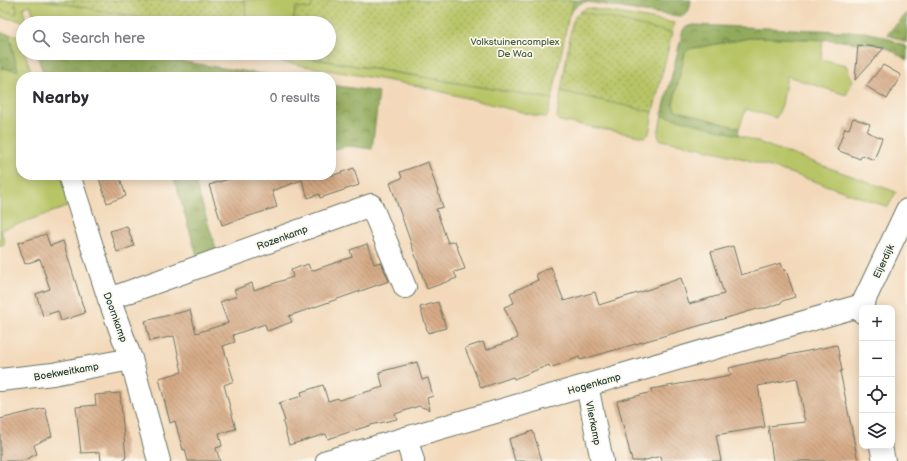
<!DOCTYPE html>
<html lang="en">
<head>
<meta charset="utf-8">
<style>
  :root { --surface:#fff; --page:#f7f7f7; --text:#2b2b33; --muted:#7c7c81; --line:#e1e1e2 }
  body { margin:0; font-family:"Balsamiq Sans",sans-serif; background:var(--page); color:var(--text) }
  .controls { position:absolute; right:12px; bottom:12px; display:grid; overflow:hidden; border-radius:8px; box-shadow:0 2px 10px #0003 }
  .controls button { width:36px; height:36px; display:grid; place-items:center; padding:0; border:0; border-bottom:1px solid var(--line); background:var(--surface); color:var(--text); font:20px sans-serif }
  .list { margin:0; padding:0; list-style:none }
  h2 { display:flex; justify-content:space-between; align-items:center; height:52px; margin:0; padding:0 16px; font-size:17px }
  h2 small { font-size:13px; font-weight:400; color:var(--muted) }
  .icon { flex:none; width:22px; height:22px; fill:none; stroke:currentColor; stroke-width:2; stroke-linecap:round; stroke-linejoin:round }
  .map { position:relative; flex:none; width:907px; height:461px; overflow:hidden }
  .search { position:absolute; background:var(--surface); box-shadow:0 2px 10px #0003; left:16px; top:16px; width:320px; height:44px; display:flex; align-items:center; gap:10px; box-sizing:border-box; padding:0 14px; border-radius:22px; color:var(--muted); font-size:15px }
  .panel { position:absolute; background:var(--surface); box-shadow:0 2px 10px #0003; left:16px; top:72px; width:320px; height:108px; border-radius:16px }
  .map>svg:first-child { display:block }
  .grass { fill:#b8c566; stroke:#6c814d }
  .forest { fill:url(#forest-crowns); stroke:#587448 }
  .park { fill:url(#park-dots); stroke:#6c814d }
  .building { fill:url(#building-back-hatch) }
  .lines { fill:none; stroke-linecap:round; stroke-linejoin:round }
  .street-casing { stroke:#697463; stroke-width:24 }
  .street { stroke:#fff; stroke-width:22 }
  .labels { text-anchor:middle; stroke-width:3.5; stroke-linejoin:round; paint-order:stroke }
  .park-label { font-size:10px; fill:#455f40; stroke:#fbf7ec }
  .street-label { font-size:10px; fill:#1f3d34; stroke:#fbf7ec }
</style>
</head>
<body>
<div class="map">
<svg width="907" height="461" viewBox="0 0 907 461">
  <defs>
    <pattern id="forest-crowns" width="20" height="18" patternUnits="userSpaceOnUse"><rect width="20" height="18" fill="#92aa5b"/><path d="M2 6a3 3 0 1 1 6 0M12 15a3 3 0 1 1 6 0" fill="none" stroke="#778c4c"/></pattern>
    <pattern id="park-dots" width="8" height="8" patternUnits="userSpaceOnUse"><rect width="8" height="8" fill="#b8c566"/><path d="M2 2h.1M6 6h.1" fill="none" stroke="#95a155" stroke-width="1.8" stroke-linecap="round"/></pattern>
    <pattern id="building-back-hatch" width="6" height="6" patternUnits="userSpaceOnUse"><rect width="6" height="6" fill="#d6aa86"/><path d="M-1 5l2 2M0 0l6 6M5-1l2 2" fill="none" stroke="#ad8c6e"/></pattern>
  </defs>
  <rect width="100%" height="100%" fill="#fbf7ec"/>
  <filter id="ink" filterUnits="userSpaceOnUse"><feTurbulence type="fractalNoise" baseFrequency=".025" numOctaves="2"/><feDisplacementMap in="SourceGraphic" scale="8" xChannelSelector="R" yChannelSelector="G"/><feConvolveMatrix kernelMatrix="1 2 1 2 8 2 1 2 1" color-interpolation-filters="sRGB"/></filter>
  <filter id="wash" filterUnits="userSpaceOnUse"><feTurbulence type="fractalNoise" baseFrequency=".012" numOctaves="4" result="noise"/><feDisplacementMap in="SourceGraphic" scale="16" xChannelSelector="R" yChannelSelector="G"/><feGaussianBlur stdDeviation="0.9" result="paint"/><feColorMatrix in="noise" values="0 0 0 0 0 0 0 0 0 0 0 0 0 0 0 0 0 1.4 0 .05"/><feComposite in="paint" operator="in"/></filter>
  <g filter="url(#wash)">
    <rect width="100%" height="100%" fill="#f3d9ba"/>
    <g class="grass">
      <path d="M 15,0 L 45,0 L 168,23 L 38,23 L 36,20 L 30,5 L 23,8 L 25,18 L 24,21 L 0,17 L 0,10 L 16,14 L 17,10 Z"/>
      <path d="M 245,0 L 313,0 L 311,9 L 296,7 L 293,23 L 246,23 Z"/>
      <path d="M 588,8 L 674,23 L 672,33 L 579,13 L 582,10 Z"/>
      <path d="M 9,34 L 19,36 L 23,48 L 23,53 L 25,53 L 33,77 L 21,77 L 21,175 L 64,175 L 72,202 L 66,204 L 67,207 L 1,230 L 5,244 L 0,246 L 0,68 L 18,70 Z"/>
      <path d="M 756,37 L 823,40 L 821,59 L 846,65 L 853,81 L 846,95 L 787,76 L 782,105 L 776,118 L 746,109 L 739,128 L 675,110 L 673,104 L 685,53 L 689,49 Z"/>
      <path d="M 231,53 L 289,53 L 289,55 L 552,99 L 547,117 L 537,116 L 419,86 Z"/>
      <path d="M 561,91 L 653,112 L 649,134 L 645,137 L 559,121 L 557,118 Z"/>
      <path d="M 662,115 L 730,132 L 896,192 L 888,207 C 814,181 739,153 661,140 L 659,138 L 658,135 Z"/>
    </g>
    <g class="forest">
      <path d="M 574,0 L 691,0 C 690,8 689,16 679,16 L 645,12 L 588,2 C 578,2 575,8 569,15 Z"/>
      <path d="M 907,13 L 907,43 L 887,34 Z"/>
      <path d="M 693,25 L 865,32 L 886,37 L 907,47 L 907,60 L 884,46 L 833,40 L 756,37 L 689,49 L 685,53 L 673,104 L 675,110 L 739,128 L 738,135 L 662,115 L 683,30 L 686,27 Z"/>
      <path d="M 0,33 L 9,34 L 18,71 L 0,67 Z"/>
      <path d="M 36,53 L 127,53 L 281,77 L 45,77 Z"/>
      <path d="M 331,85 L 379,92 L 372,149 L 348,146 L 331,150 Z"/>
      <path d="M 173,175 L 193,175 L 217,252 L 198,259 Z"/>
    </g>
    <g class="park">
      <path d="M 0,0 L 15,0 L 17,10 L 16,14 L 0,10 Z"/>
      <path d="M 45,0 L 245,0 L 246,23 L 168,23 Z"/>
      <path d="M 313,0 L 574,0 L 569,15 L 552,99 L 288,54 L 289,53 L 329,53 L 329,23 L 293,23 L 296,7 L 311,9 Z"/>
      <path d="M 582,12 L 672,33 L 653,112 L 561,91 L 572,24 L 576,15 Z"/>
    </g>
    <g id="blocks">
      <g class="building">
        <path d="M 858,45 L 884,48 L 855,80 Z"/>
        <path d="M 883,65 L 901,75 L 887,99 L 866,86 Z"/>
        <path d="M 853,118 L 870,124 L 867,132 L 882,138 L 874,160 L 862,155 L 860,159 L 837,150 L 845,128 L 849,129 Z"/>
        <path d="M 428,162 L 443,207 L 436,209 L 448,243 L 455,241 L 465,269 L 454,272 L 457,278 L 427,289 L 390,183 L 402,178 L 400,172 Z"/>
        <path d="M 354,168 L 359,185 L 320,198 L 319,194 L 308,198 L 302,180 L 272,191 L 277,207 L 222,225 L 209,185 L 241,175 L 334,175 Z"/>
        <path d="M 98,175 L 119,175 L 126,196 L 107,203 Z"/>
        <path d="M 127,226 L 134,246 L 117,252 L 110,231 Z"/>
        <path d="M 46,234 L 50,246 L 63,241 L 85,313 L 61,321 L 58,311 L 43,316 L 36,294 L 50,289 L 40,259 L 25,264 L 18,243 Z"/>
        <path d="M 367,244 L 374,264 L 381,262 L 389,281 L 289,316 L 292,322 L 267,331 L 265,324 L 233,335 L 235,342 L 223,346 L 234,381 L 224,385 L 236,429 L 219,433 L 222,446 L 216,448 L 220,461 L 188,461 L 185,449 L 183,450 L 175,421 L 170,423 L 159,378 L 182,372 L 174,336 L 150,341 L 145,321 L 190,310 L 196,333 L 228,323 L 220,302 L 237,296 L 234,290 L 252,283 L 254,290 L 293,277 L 291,270 L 308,264 L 311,271 L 352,257 L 350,250 Z"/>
        <path d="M 733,246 L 741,275 L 781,263 L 784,271 L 786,270 L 795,297 L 782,301 L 781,303 L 766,308 L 761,308 L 580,360 L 579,357 L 550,368 L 549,365 L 514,379 L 513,377 L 481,388 L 465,348 L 483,342 L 486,350 L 518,338 L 504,307 L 514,303 L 510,293 L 538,280 L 536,274 L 551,267 L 564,301 L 595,292 L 599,305 L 644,291 L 681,278 L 689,304 L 724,294 L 711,252 Z"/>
        <path d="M 438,302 L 446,328 L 428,333 L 420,307 Z"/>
        <path d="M 837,345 L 842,371 L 840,371 L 858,461 L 773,461 L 768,426 L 805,422 L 803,413 L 804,413 L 797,378 L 758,386 L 765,427 L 716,435 L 721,461 L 662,461 L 661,456 L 642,461 L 632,461 L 617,401 L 652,392 L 651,389 L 731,375 L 729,368 L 749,363 Z"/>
        <path d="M 417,362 L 422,380 L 428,378 L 433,396 L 427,398 L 430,410 L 419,406 L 395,414 L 397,419 L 371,425 L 328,439 L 326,434 L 289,445 L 283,422 L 285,421 L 279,403 L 302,396 L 301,392 L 323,385 L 328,401 L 338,398 L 339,400 L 383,387 L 379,372 Z"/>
        <path d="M 120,393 L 126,458 L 124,458 L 124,461 L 101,461 L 100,452 L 81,453 L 76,407 L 96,405 L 95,395 Z"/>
        <path d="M 45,408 L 52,436 L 34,445 L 37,454 L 22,461 L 0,461 L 0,419 Z"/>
        <path d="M 533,431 L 542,461 L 515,461 L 509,439 Z"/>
      </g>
    </g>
  </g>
  <g filter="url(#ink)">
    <use href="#blocks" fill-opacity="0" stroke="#697463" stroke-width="1"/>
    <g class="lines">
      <defs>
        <g id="street">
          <path d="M 69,175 L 109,299 L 131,359 L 159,461"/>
          <path d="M 109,299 L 371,205 L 405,287"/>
          <path d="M 862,312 L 862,305 L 907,210"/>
          <path d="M 0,380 L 53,374 L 131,359"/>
          <path d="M 587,385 L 602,461"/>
          <path d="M 406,438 L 413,461"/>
          <path d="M 881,446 L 884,461"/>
          <path d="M 327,461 L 862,305"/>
        </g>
      </defs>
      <use href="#street" class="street-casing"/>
      <use href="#street" class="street"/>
    </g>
  </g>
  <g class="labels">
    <g class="park-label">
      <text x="515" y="45">Volkstuinencomplex<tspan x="515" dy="12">De Waa</tspan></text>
    </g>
    <g class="street-label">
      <text transform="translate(282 237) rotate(-20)" y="4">Rozenkamp</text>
      <text transform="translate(883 261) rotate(-65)" y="4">Eijerdijk</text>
      <text transform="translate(116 317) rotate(70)" y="4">Doornkamp</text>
      <text transform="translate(66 371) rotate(-10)" y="4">Boekweitkamp</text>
      <text transform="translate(594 383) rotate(-16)" y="4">Hogenkamp</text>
      <text transform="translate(594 423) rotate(79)" y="4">Vlierkamp</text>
    </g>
  </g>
</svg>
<div class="controls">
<button>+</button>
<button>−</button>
<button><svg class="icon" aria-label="locate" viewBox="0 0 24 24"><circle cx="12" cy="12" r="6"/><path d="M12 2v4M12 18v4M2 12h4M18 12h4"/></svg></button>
<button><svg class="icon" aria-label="layers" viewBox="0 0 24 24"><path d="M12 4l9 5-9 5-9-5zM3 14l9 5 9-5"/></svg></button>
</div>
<div class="search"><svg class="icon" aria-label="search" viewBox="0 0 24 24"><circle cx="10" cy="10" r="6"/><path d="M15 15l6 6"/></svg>Search here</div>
<section class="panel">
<h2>Nearby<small>0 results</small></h2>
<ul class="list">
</ul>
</section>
</div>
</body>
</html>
